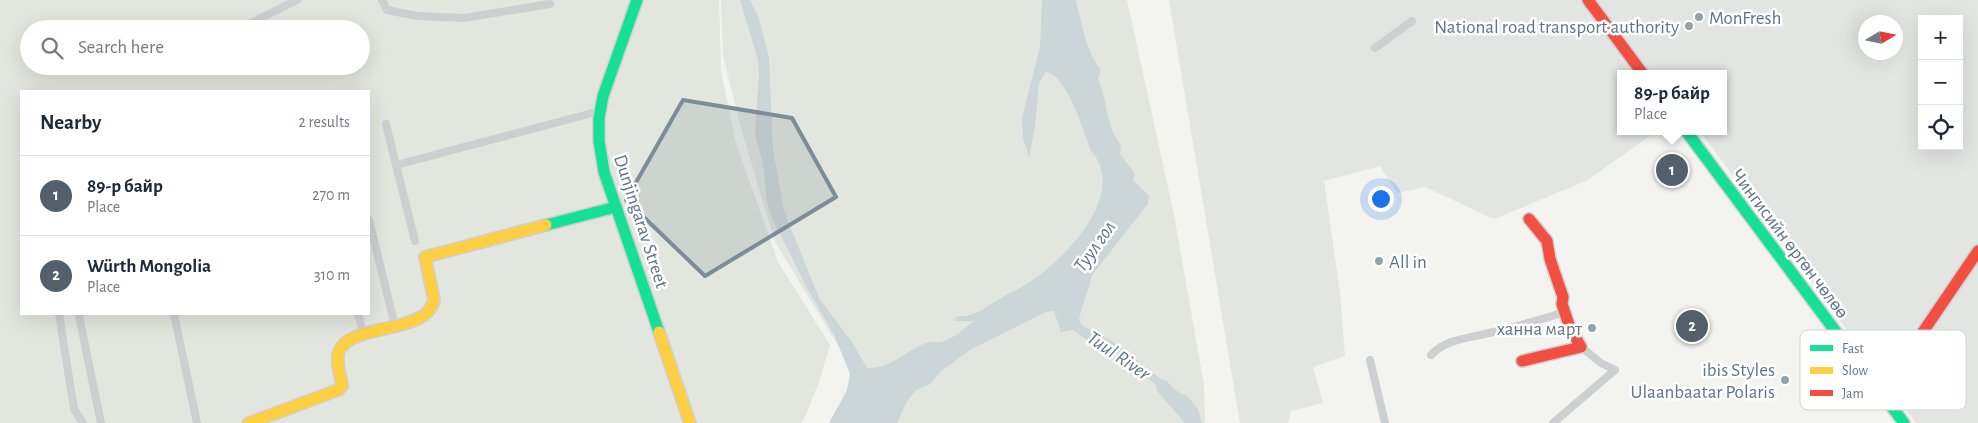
<!DOCTYPE html>
<html lang="en">
<head>
<meta charset="utf-8">
<style>
  :root { --surface:#fff; --page:#f2f2f3; --text:#1f2937; --muted:#747a83; --line:#e0e1e3; --accent:#535f6a }
  body { margin:0; font-family:"Alegreya Sans",sans-serif; background:var(--page); color:var(--text) }
  .controls { position:absolute; right:15px; top:15px; display:grid; overflow:hidden; border-radius:0px; box-shadow:0 5px 20px #0002 }
  .controls button { width:45px; height:45px; display:grid; place-items:center; padding:0; border:0; border-bottom:1px solid var(--line); background:var(--surface); color:var(--text); font:25px sans-serif }
  .compass { position:absolute; left:1858px; top:15px; width:45px; height:45px; border-radius:50%; background:var(--surface); box-shadow:0 5px 20px #0002; rotate:80deg }
  .you { position:absolute; left:1380px; top:198px; width:18px; height:18px; margin:-12px; border:4px solid #fff; border-radius:50%; background:#1a73e8; box-shadow:0 0 0 8px #1a73e833 }
  .badge { display:grid; place-items:center; width:32px; height:32px; border-radius:50%; background:var(--accent); color:#fff; font-size:16px; font-weight:700 }
  .pin { position:absolute; translate:-50% -50%; border:2px solid #fff; box-shadow:0 1px 5px #0006 }
  .popup { position:absolute; left:1617px; top:70px; width:110px; height:65px; box-sizing:border-box; display:grid; place-content:center; border-radius:0px; background:var(--surface); filter:drop-shadow(0 1px 4px #0005); font-size:16px; white-space:nowrap; color:var(--muted) }
  .popup b { font-size:19px; color:var(--text) }
  .popup::after { content:''; position:absolute; left:50%; top:100%; margin-left:-10px; border:10px solid transparent; border-top-color:var(--surface) }
  .list { margin:0; padding:0; list-style:none }
  h2 { display:flex; justify-content:space-between; align-items:center; height:65px; margin:0; padding:0 20px; font-size:21px }
  h2 small { font-size:16px; font-weight:400; color:var(--muted) }
  .list li { display:grid; grid-template-columns:32px 1fr auto; gap:15px; align-items:center; box-sizing:border-box; height:80px; padding:0 20px; border-top:1px solid var(--line) }
  .list b { display:block; font-size:19px; white-space:nowrap }
  .list p { margin:0; font-size:16px; white-space:nowrap; color:var(--muted) }
  .list em { font-size:16px; font-style:normal; color:var(--muted) }
  .icon { flex:none; width:28px; height:28px; fill:none; stroke:currentColor; stroke-width:2; stroke-linecap:round; stroke-linejoin:round }
  .map { position:relative; flex:none; width:1978px; height:423px; overflow:hidden }
  .search { position:absolute; background:var(--surface); box-shadow:0 5px 20px #0002; left:20px; top:20px; width:350px; height:55px; display:flex; align-items:center; gap:12px; box-sizing:border-box; padding:0 18px; border-radius:28px; color:var(--muted); font-size:19px }
  .panel { position:absolute; background:var(--surface); box-shadow:0 5px 20px #0002; left:20px; top:90px; width:350px; height:225px; border-radius:0px }
  .map>svg:first-child { display:block }
  .built { fill:#e3e5e3; fill-rule:evenodd }
  .green { fill:#e2e6de; fill-rule:evenodd }
  .water { fill:#ccd6d8 }
  .lines { fill:none; stroke-linecap:round; stroke-linejoin:round }
  .river { stroke:#ccd6d8; stroke-width:14 }
  .fast-casing { stroke:#ced0d0; stroke-width:14 }
  .slow-casing { stroke:#ced0d0; stroke-width:14 }
  .jam-casing { stroke:#ced0d0; stroke-width:14 }
  .street { stroke:#cecfd0; stroke-width:8 }
  .fast { stroke:#16e098; stroke-width:11 }
  .slow { stroke:#ffcf43; stroke-width:11 }
  .jam { stroke:#f24e42; stroke-width:11 }
  .marked { fill:#7c8d98; fill-opacity:0.2; stroke:#7c8d98; stroke-width:4; stroke-linejoin:round }
  .poi-dot { fill:#93a1a9; stroke:#fff; stroke-width:2 }
  .labels { text-anchor:middle; stroke-width:5; stroke-linejoin:round; paint-order:stroke }
  .poi-label { font-size:19px; fill:#607583; stroke:#fff; text-anchor:end }
  .street-label { font-size:19px; fill:#607583; stroke:#fff }
  .water-label { font-size:20px; font-style:italic; fill:#5b7881; stroke:#fff }
  .key { fill:#fff; stroke:#cfd6da; stroke-width:1 }
  .key-label { font-size:14px; fill:#607583 }
</style>
</head>
<body>
<div class="map">
<svg width="1978" height="423" viewBox="0 0 1978 423">
  <rect width="100%" height="100%" fill="#f3f3f0"/>
  <path class="built" d="M 1169,0 L 1978,0 L 1978,423 L 1916,423 L 1700,131 L 1723,131 L 1723,74 L 1621,74 L 1621,131 L 1657,131 L 1586,181 L 1494,219 L 1425,187 L 1397,193 L 1380,166 L 1324,181 L 1340,293 L 1345,356 L 1313,367 L 1323,403 L 1291,411 L 1288,423 L 1240,423 ZM 1922,19 L 1959,19 L 1959,146 L 1922,146 ZM 1866,22 L 1896,22 L 1896,52 L 1866,52 Z"/>
  <g class="green">
    <path d="M 0,0 L 719,0 L 721,71 L 736,143 L 778,262 L 830,345 L 818,385 L 803,421 L 801,423 L 0,423 ZM 29,29 L 361,29 L 361,66 L 29,66 ZM 21,91 L 369,91 L 369,314 L 21,314 Z"/>
    <path d="M 721,0 L 1127,0 L 1174,215 L 1204,385 L 1205,423 L 885,423 L 775,242 L 742,132 L 723,56 Z"/>
  </g>
  <path class="water" d="M 740,0 L 750,0 L 759,18 L 769,57 L 773,150 L 784,211 L 819,298 L 854,345 L 867,368 C 892,369 904,351 926,343 C 931,341 937,343 941,342 C 953,339 965,328 974,321 L 954,321 L 957,316 C 974,318 987,306 1001,298 C 1011,292 1022,288 1031,281 C 1065,259 1129,193 1091,151 C 1083,131 1068,76 1046,72 L 1039,83 L 1035,127 L 1029,157 L 1023,139 L 1022,118 L 1040,47 L 1042,0 L 1076,0 C 1080,18 1088,58 1101,69 L 1098,79 C 1108,101 1105,125 1121,145 L 1120,154 L 1135,174 L 1133,180 L 1149,196 L 1148,204 L 1092,275 C 1089,291 1082,304 1079,320 L 1083,326 L 1117,344 L 1173,389 L 1187,396 L 1198,409 L 1202,423 L 1193,423 L 1191,413 L 1113,350 L 1084,338 L 1073,330 L 1061,332 L 1054,311 L 1046,312 L 970,350 L 941,371 L 930,384 L 916,390 L 907,401 L 897,423 L 829,423 L 847,390 L 850,374 L 835,337 L 808,290 L 772,218 L 767,202 L 763,164 L 755,134 L 759,73 L 758,60 Z"/>
  <g class="lines">
    <path class="river" d="M 1163,387 L 1194,423"/>
    <defs>
      <g id="fast">
        <path d="M 637,0 L 603,96 L 599,118 L 599,141 L 604,172 L 659,332"/>
        <path d="M 1686,131 L 1904,423"/>
        <path d="M 546,225 L 616,207"/>
      </g>
      <g id="slow">
        <path d="M 659,332 L 690,423"/>
        <path d="M 249,423 L 338,390 L 342,386 C 341,376 335,361 339,351 C 352,322 429,335 434,299 L 425,257 L 546,225"/>
      </g>
      <g id="jam">
        <path d="M 1588,0 L 1643,74"/>
        <path d="M 1522,361 L 1581,347 L 1570,328 L 1562,304 L 1563,297 L 1550,259 L 1547,241 L 1529,219"/>
        <path d="M 1882,392 L 1978,251"/>
      </g>
    </defs>
    <use href="#fast" class="fast-casing"/>
    <use href="#slow" class="slow-casing"/>
    <use href="#jam" class="jam-casing"/>
    <g class="street">
      <path d="M 382,0 L 387,10 L 417,16 L 464,18 L 550,4"/>
      <path d="M 239,29 L 297,0"/>
      <path d="M 1375,48 L 1412,21"/>
      <path d="M 386,124 L 396,165"/>
      <path d="M 369,220 L 395,326"/>
      <path d="M 415,241 L 396,165 L 600,111"/>
      <path d="M 59,314 L 74,409 L 83,423"/>
      <path d="M 174,314 L 197,423"/>
      <path d="M 358,314 L 364,335"/>
      <path d="M 79,316 L 101,423"/>
      <path d="M 1431,355 C 1445,339 1470,338 1489,333 C 1515,327 1540,320 1565,312"/>
      <path d="M 1370,360 L 1385,423"/>
      <path d="M 1553,423 L 1615,370 L 1601,363 L 1581,347"/>
    </g>
    <use href="#fast" class="fast"/>
    <use href="#slow" class="slow"/>
    <use href="#jam" class="jam"/>
  </g>
  <path class="marked" d="M 683,100 L 792,118 L 836,197 L 705,276 L 626,200 Z"/>
  <g class="poi-dot">
    <circle cx="1699" cy="17" r="5"/>
    <circle cx="1689" cy="26" r="5"/>
    <circle cx="1379" cy="261" r="5"/>
    <circle cx="1592" cy="328" r="5"/>
    <circle cx="1785" cy="380" r="5"/>
  </g>
  <g class="labels">
    <g class="poi-label">
      <text x="1709" y="24" text-anchor="start">MonFresh</text>
      <text x="1679" y="33">National road transport authority</text>
      <text x="1389" y="268" text-anchor="start">All in</text>
      <text x="1582" y="335">ханна март</text>
      <text x="1775" y="376">ibis Styles<tspan x="1775" dy="22">Ulaanbaatar Polaris</tspan></text>
    </g>
    <g class="street-label">
      <text transform="translate(642 221) rotate(72)" y="7">Dunjingarav Street</text>
      <text transform="translate(1791 243) rotate(53)" y="7">Чингисийн өргөн чөлөө</text>
    </g>
    <g class="water-label">
      <text transform="translate(1094 246) rotate(-55)" y="7">Туул гол</text>
      <text transform="translate(1119 355) rotate(34)" y="7">Tuul River</text>
    </g>
  </g>
  <rect x="1800" y="330" width="166" height="80" rx="8" class="key"/>
  <rect x="1810" y="345" width="23" height="6" fill="#16e098"/>
  <rect x="1810" y="367" width="23" height="7" fill="#ffcf43"/>
  <rect x="1810" y="390" width="23" height="6" fill="#f24e42"/>
  <g class="key-label">
    <text x="1842" y="353">Fast</text>
    <text x="1842" y="375">Slow</text>
    <text x="1842" y="398">Jam</text>
  </g>
</svg>
<div class="controls">
<button>+</button>
<button>−</button>
<button><svg class="icon" aria-label="locate" viewBox="0 0 24 24"><circle cx="12" cy="12" r="6"/><path d="M12 2v4M12 18v4M2 12h4M18 12h4"/></svg></button>
</div>
<svg class="compass" viewBox="-18 -18 36 36"><path d="M0-13l5 13h-10z" fill="#e53935"/><path d="M0 13l5-13h-10z" fill="#747a83"/></svg>
<div class="you"></div>
<div class="pin badge" style="left:1672px;top:170px">1</div>
<div class="popup"><b>89-р байр</b>Place</div>
<div class="pin badge" style="left:1692px;top:326px">2</div>
<div class="search"><svg class="icon" aria-label="search" viewBox="0 0 24 24"><circle cx="10" cy="10" r="6"/><path d="M15 15l6 6"/></svg>Search here</div>
<section class="panel">
<h2>Nearby<small>2 results</small></h2>
<ul class="list">
<li><span class="badge">1</span><div><b>89-р байр</b><p>Place</p></div><em>270 m</em></li>
<li><span class="badge">2</span><div><b>Würth Mongolia</b><p>Place</p></div><em>310 m</em></li>
</ul>
</section>
</div>
</body>
</html>
